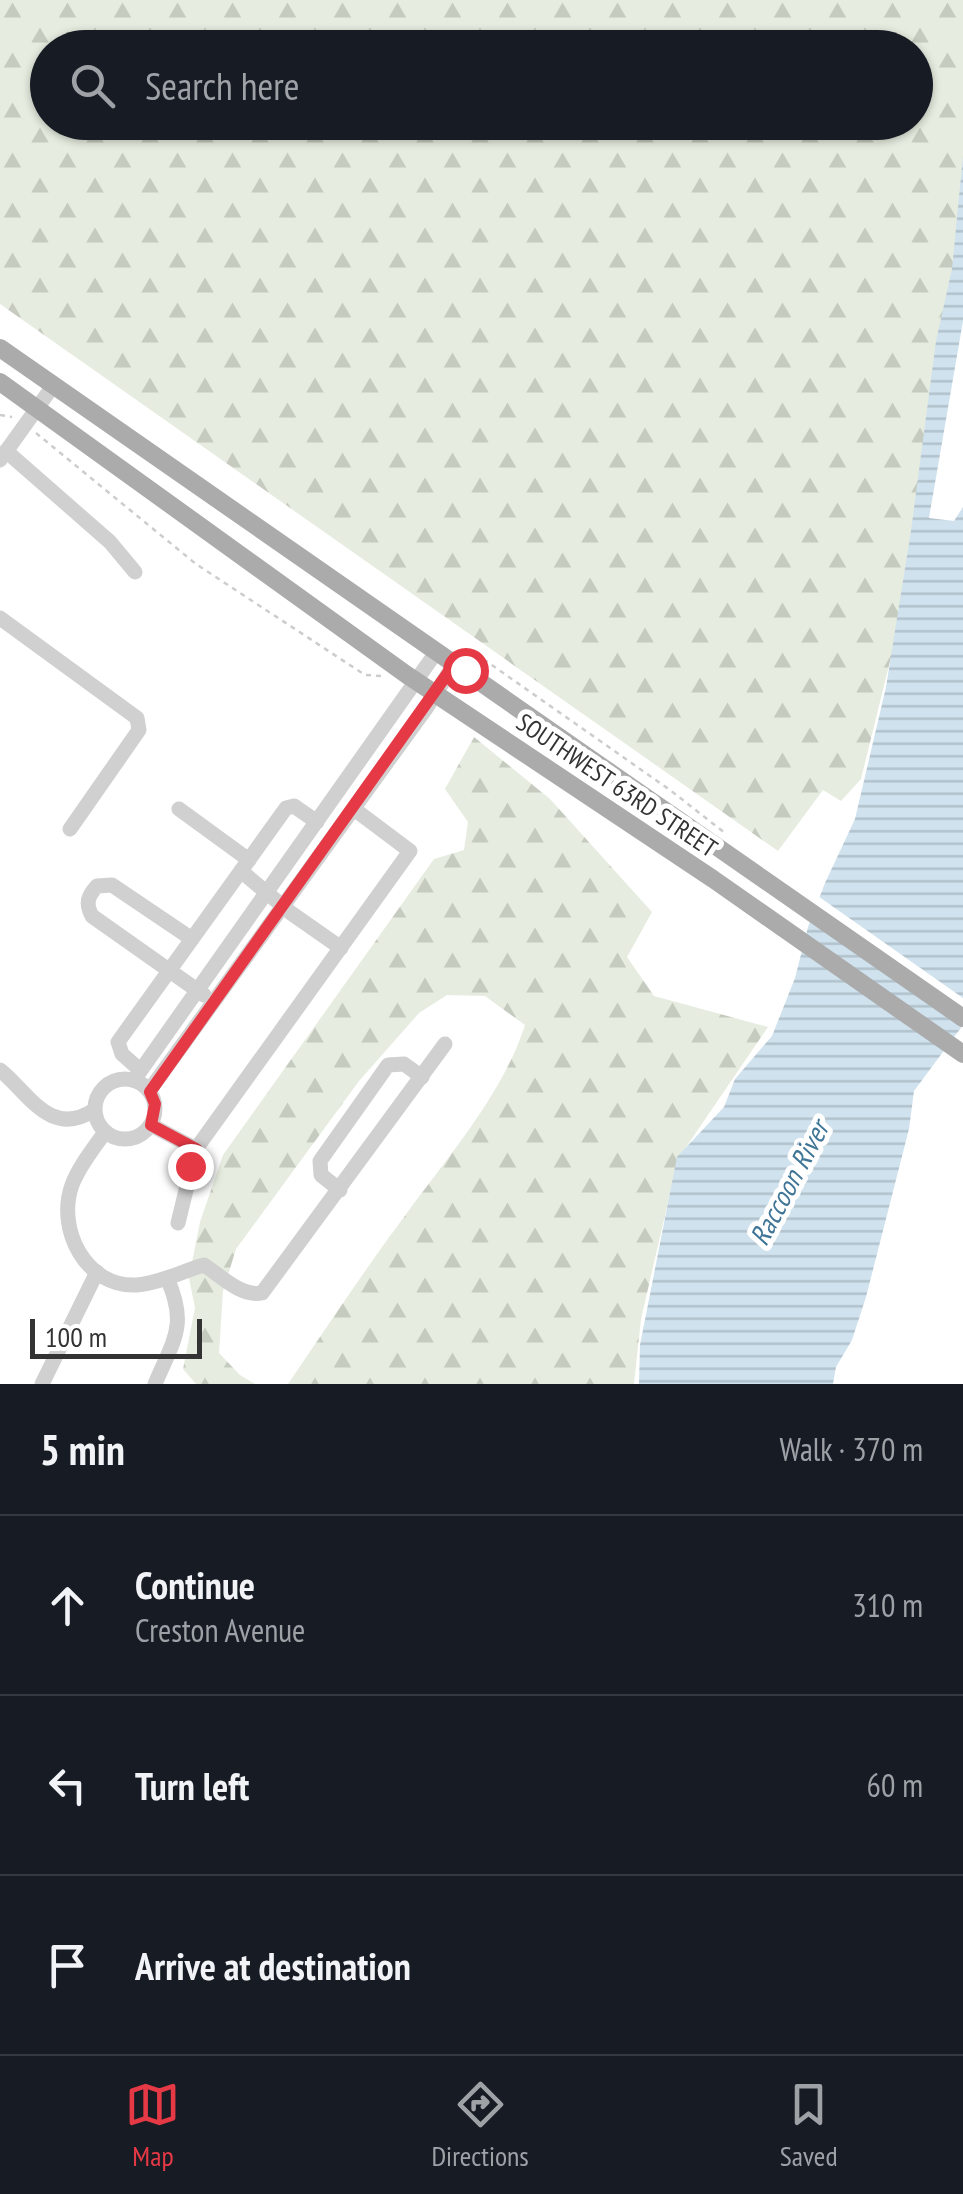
<!DOCTYPE html>
<html lang="en">
<head>
<meta charset="utf-8">
<style>
  :root { --surface:#171b24; --page:#20242c; --text:#f1f3f6; --muted:#9ea1a6; --line:#363941; --accent:#e63946 }
  body { margin:0; font-family:"PT Sans Narrow",sans-serif; background:var(--page); color:var(--text) }
  .scale { position:absolute; left:30px; bottom:25px; width:172px; box-sizing:border-box; padding-left:10px; border:5px solid #333; border-top:0; font-size:28px; line-height:35px; white-space:nowrap; color:#333; -webkit-text-stroke:8px #fff; paint-order:stroke }
  .stop { position:absolute; width:30px; height:30px; margin:-22px; border:8px solid #e63946; border-radius:50%; background:#fff }
  .stop.end { background:#e63946; border-color:#fff; box-shadow:0 2px 10px #0008 }
  .list { margin:0; padding:0; list-style:none }
  h2 { display:flex; justify-content:space-between; align-items:center; height:130px; margin:0; padding:0 40px; font-size:42px }
  h2 small { font-size:32px; font-weight:400; color:var(--muted) }
  .list li { display:grid; grid-template-columns:65px 1fr auto; gap:30px; align-items:center; box-sizing:border-box; height:180px; padding:0 40px; border-top:2px solid var(--line) }
  .list b { display:block; font-size:38px; white-space:nowrap }
  .list p { margin:0; font-size:32px; white-space:nowrap; color:var(--muted) }
  .list em { font-size:32px; font-style:normal; color:var(--muted) }
  .icon { flex:none; width:55px; height:55px; fill:none; stroke:currentColor; stroke-width:2; stroke-linecap:round; stroke-linejoin:round }
  .map { position:relative; flex:none; width:963px; height:1384px; overflow:hidden }
  .search { position:absolute; background:var(--surface); box-shadow:0 2px 8px #0004; left:30px; right:30px; top:30px; height:110px; display:flex; align-items:center; gap:25px; box-sizing:border-box; padding:0 35px; border-radius:55px; color:var(--muted); font-size:38px }
  .sheet { height:670px; background:var(--surface) }
  nav { display:flex; justify-content:space-around; align-items:center; box-sizing:border-box; height:140px; border-top:2px solid var(--line); background:var(--surface); font-size:28px; color:var(--muted) }
  nav a { display:grid; justify-items:center; gap:5px }
  nav .on { color:var(--accent) }
  .map>svg:first-child { display:block }
  .forest { fill:url(#forest-firs); fill-rule:evenodd }
  .water { fill:url(#water-rules) }
  .pier { fill:#fff }
  .lines { fill:none; stroke-linecap:round; stroke-linejoin:round }
  .path { stroke:#cdcdcd; stroke-width:2.5; stroke-dasharray:5 5; stroke-linecap:butt }
  .minor { stroke:#d0d0d0; stroke-width:15 }
  .major { stroke:#ababab; stroke-width:18 }
  .route { stroke:#e63946; stroke-width:12 }
  .labels { text-anchor:middle; stroke-width:10; stroke-linejoin:round; paint-order:stroke }
  .street-label { font-size:25px; fill:#333; stroke:#fff }
  .water-label { font-size:28px; font-style:italic; fill:#3f7597; stroke:#fff }
</style>
</head>
<body>
<div class="map">
<svg width="963" height="1384" viewBox="0 0 963 1384">
  <defs>
    <pattern id="forest-firs" width="22" height="20" patternUnits="userSpaceOnUse" patternTransform="scale(2.5)"><rect width="22" height="20" fill="#e6ecdf"/><path d="M5 1l3.5 6h-7zM16 11l3.5 6h-7z" fill="#c6cbc0"/></pattern>
    <pattern id="water-rules" width="6" height="5" patternUnits="userSpaceOnUse" patternTransform="scale(2.5)"><rect width="6" height="5" fill="#cfe2ee"/><path d="M0 2.5h6" fill="none" stroke="#b2c2cd"/></pattern>
  </defs>
  <rect width="100%" height="100%" fill="#fff"/>
  <g class="forest">
    <path d="M 0,0 L 963,0 L 963,166 L 952,305 L 917,552 L 861,779 L 841,801 L 823,790 L 778,851 L 0,304 ZM 48,48 L 916,48 L 916,122 L 48,122 Z"/>
    <path d="M 474,737 L 550,799 L 652,912 L 627,957 L 654,996 L 768,1027 L 678,1159 L 641,1319 L 634,1384 L 288,1384 C 327,1327 365,1269 407,1213 C 448,1157 504,1092 525,1025 L 485,996 L 447,995 L 419,1013 L 359,1081 L 236,1249 L 223,1291 L 219,1353 L 240,1375 L 255,1384 L 196,1384 L 183,1369 L 195,1308 L 189,1278 L 200,1222 L 223,1155 L 434,859 L 464,850 L 468,822 L 445,789 Z"/>
  </g>
  <path class="water" d="M 963,156 L 963,321 L 929,518 L 954,521 L 963,507 L 963,1025 L 914,1091 L 909,1129 L 866,1297 L 852,1340 L 836,1367 L 833,1384 L 639,1384 L 640,1345 L 677,1157 L 724,1107 L 735,1079 L 772,1036 L 795,978 L 808,927 L 825,883 L 855,819 L 886,687 L 911,531 L 936,341 L 952,269 Z"/>
  <path class="pier" d="M 815,894 L 963,998 L 963,1027 L 807,918 Z"/>
  <g class="lines">
    <g class="path">
      <path d="M 0,415 L 12,417"/>
      <path d="M 36,433 L 196,564 L 365,675 L 382,676"/>
      <path d="M 477,660 L 479,656 L 670,790 L 725,833"/>
    </g>
    <g class="minor">
      <path d="M 6,451 L 110,542 L 135,572"/>
      <path d="M 0,460 L 53,386"/>
      <path d="M 0,618 L 137,718 L 139,730 L 70,829"/>
      <path d="M 179,809 L 249,860"/>
      <path d="M 241,871 L 291,913 L 341,948"/>
      <path d="M 192,939 L 112,885 L 97,886 C 88,896 85,903 92,916 L 204,995"/>
      <path d="M 0,1070 C 28,1092 50,1139 94,1110"/>
      <path d="M 140,1070 L 122,1054 L 118,1042 L 286,808 L 294,806 L 317,822"/>
      <circle cx="125" cy="1109" r="30"/>
      <path d="M 134,1080 L 437,651"/>
      <path d="M 149,1091 L 427,707 L 455,663"/>
      <path d="M 151,1125 L 196,1149"/>
      <path d="M 105,1132 C 94,1148 79,1166 72,1185 C 56,1229 86,1288 137,1285 C 160,1283 183,1271 204,1265 C 221,1276 241,1297 262,1293 L 445,1044"/>
      <path d="M 340,1190 L 321,1175 L 320,1161 L 388,1065 L 404,1064 L 422,1077"/>
      <path d="M 178,1223 L 196,1149 L 410,851 L 354,809"/>
      <path d="M 42,1384 L 97,1272"/>
      <path d="M 155,1384 C 174,1339 188,1325 167,1278"/>
    </g>
    <g class="major">
      <path d="M 0,348 L 963,1018"/>
      <path d="M 0,382 L 407,675 L 713,879 L 963,1054"/>
    </g>
  </g>
  <g class="lines">
    <path class="route" d="M 190,1166 L 196,1149 L 151,1125 L 155,1104 L 150,1092 L 455,663 L 465,670"/>
  </g>
  <g class="labels">
    <g class="street-label">
      <text transform="translate(617 785) rotate(34)" y="9">SOUTHWEST 63RD STREET</text>
    </g>
    <g class="water-label">
      <text transform="translate(789 1183) rotate(-62)" y="10">Raccoon River</text>
    </g>
  </g>
</svg>
<div class="scale">100 m</div>
<div class="stop" style="left:465px;top:670px"></div>
<div class="stop end" style="left:190px;top:1166px"></div>
<div class="search"><svg class="icon" aria-label="search" viewBox="0 0 24 24"><circle cx="10" cy="10" r="6"/><path d="M15 15l6 6"/></svg>Search here</div>
</div>
<section class="sheet">
<h2>5 min<small>Walk · 370 m</small></h2>
<ul class="list">
<li><svg class="icon" aria-label="ahead" viewBox="0 0 24 24"><path d="M12 20V5M6 11l6-6 6 6"/></svg><div><b>Continue</b><p>Creston Avenue</p></div><em>310 m</em></li>
<li><svg class="icon" aria-label="left" viewBox="0 0 24 24"><path d="M17 20v-9H6M10 6l-5 5 5 5"/></svg><div><b>Turn left</b></div><em>60 m</em></li>
<li><svg class="icon" aria-label="arrive" viewBox="0 0 24 24"><path d="M6 21V4h12l-3 4 3 4H6"/></svg><div><b>Arrive at destination</b></div></li>
</ul>
</section>
<nav>
<a class="on"><svg class="icon" aria-label="map" viewBox="0 0 24 24"><path d="M3 6l6-2 6 2 6-2v14l-6 2-6-2-6 2zM9 4v14M15 6v14"/></svg>Map</a>
<a><svg class="icon" aria-label="directions" viewBox="0 0 24 24"><path d="M12 3l9 9-9 9-9-9zM9 14v-3h6M13 9l2 2-2 2"/></svg>Directions</a>
<a><svg class="icon" aria-label="saved" viewBox="0 0 24 24"><path d="M7 4h10v16l-5-4-5 4z"/></svg>Saved</a>
</nav>
</body>
</html>
